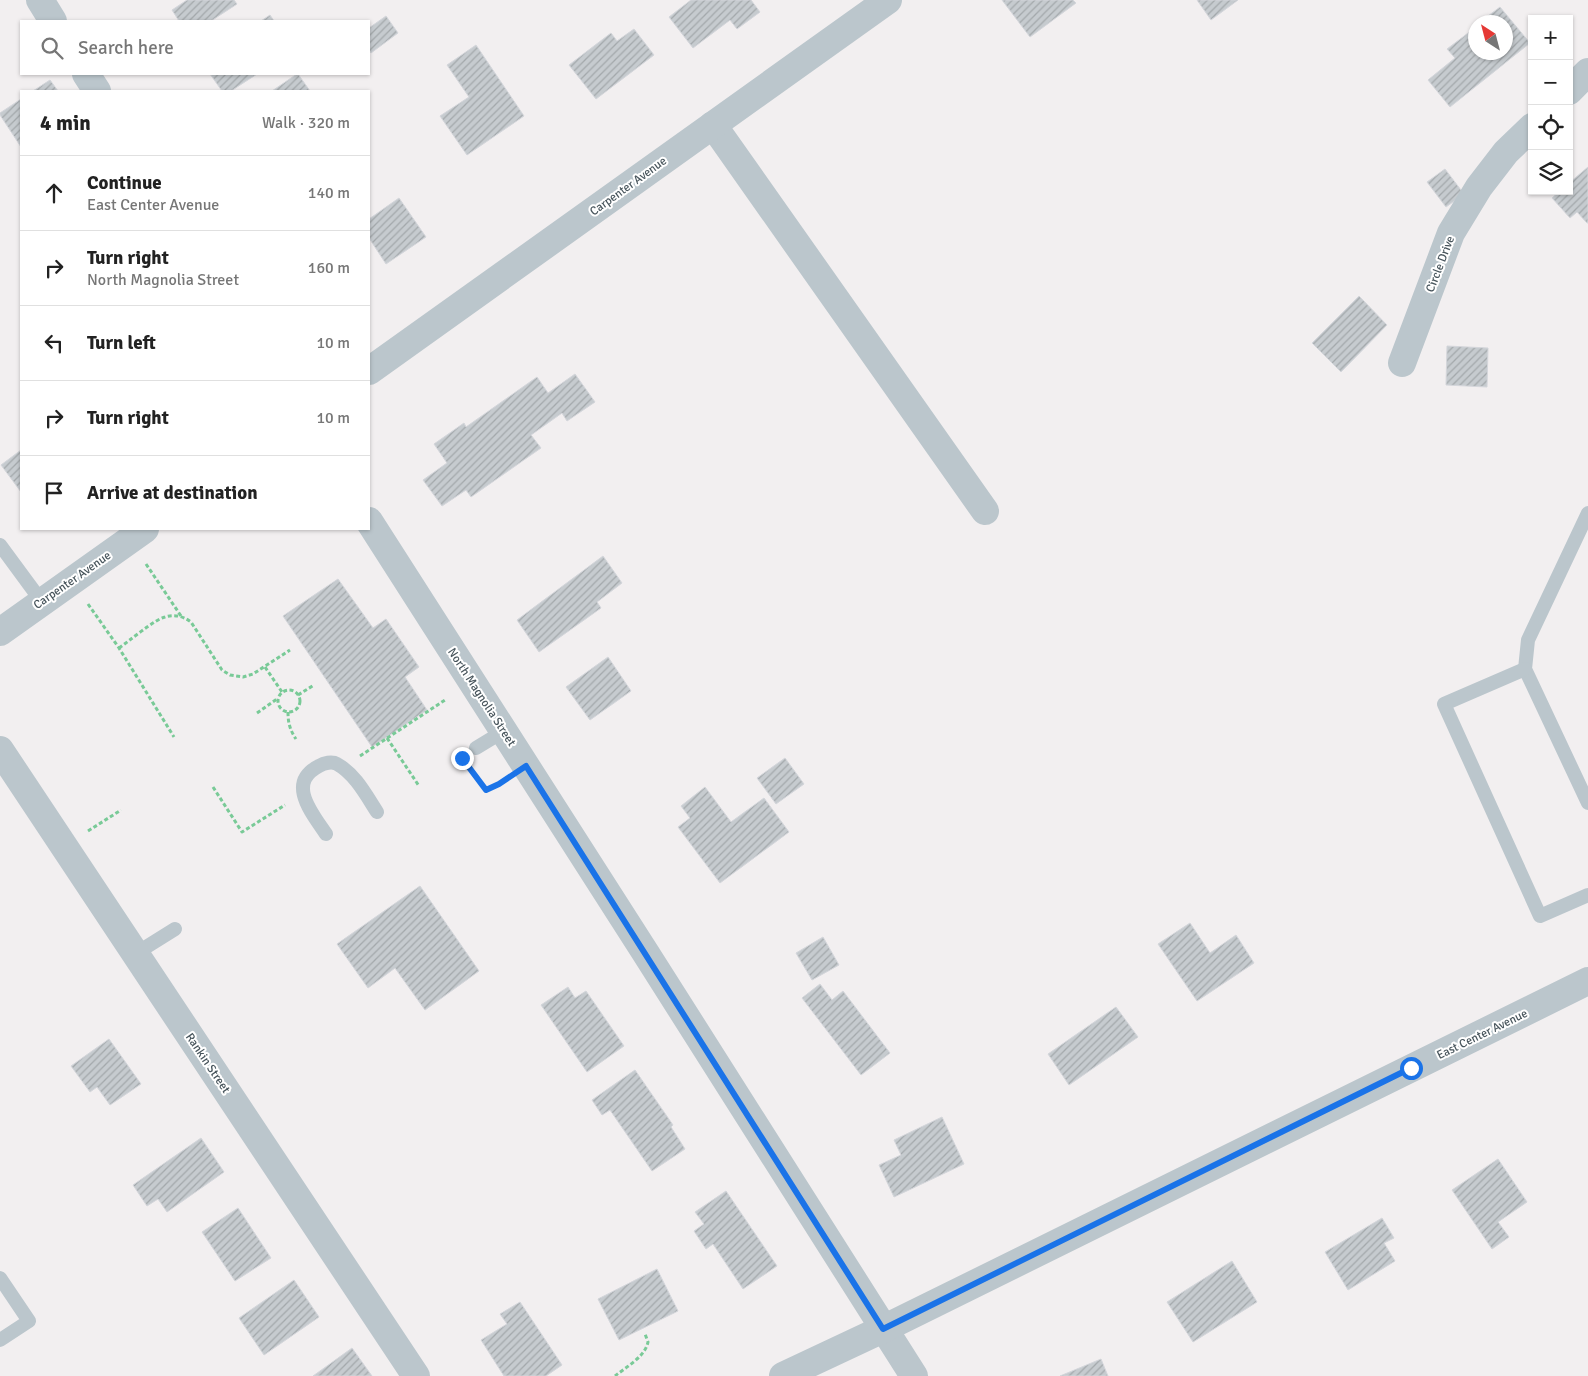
<!DOCTYPE html>
<html lang="en">
<head>
<meta charset="utf-8">
<style>
  :root { --surface:#fff; --page:#f6f6f6; --text:#222; --muted:#767676; --line:#e0e0e0 }
  body { margin:0; font-family:Signika,sans-serif; background:var(--page); color:var(--text) }
  .controls { position:absolute; right:15px; top:15px; display:grid; overflow:hidden; border-radius:0px; box-shadow:0 1px 4px #0004 }
  .controls button { width:45px; height:45px; display:grid; place-items:center; padding:0; border:0; border-bottom:1px solid var(--line); background:var(--surface); color:var(--text); font:25px sans-serif }
  .compass { position:absolute; left:1468px; top:15px; width:45px; height:45px; border-radius:50%; background:var(--surface); box-shadow:0 1px 4px #0004; rotate:324deg }
  .stop { position:absolute; width:15px; height:15px; margin:-11px; border:4px solid #1a73e8; border-radius:50%; background:#fff }
  .stop.end { background:#1a73e8; border-color:#fff; box-shadow:0 1px 5px #0008 }
  .list { margin:0; padding:0; list-style:none }
  h2 { display:flex; justify-content:space-between; align-items:center; height:65px; margin:0; padding:0 20px; font-size:21px }
  h2 small { font-size:16px; font-weight:400; color:var(--muted) }
  .list li { display:grid; grid-template-columns:32px 1fr auto; gap:15px; align-items:center; box-sizing:border-box; height:75px; padding:0 20px; border-top:1px solid var(--line) }
  .list b { display:block; font-size:19px; white-space:nowrap }
  .list p { margin:0; font-size:16px; white-space:nowrap; color:var(--muted) }
  .list em { font-size:16px; font-style:normal; color:var(--muted) }
  .icon { flex:none; width:28px; height:28px; fill:none; stroke:currentColor; stroke-width:2; stroke-linecap:round; stroke-linejoin:round }
  .map { position:relative; flex:none; width:1588px; height:1376px; overflow:hidden }
  .search { position:absolute; background:var(--surface); box-shadow:0 1px 4px #0004; left:20px; top:20px; width:350px; height:55px; display:flex; align-items:center; gap:12px; box-sizing:border-box; padding:0 18px; border-radius:0px; color:var(--muted); font-size:19px }
  .panel { position:absolute; background:var(--surface); box-shadow:0 1px 4px #0004; left:20px; top:90px; width:350px; height:440px; border-radius:0px }
  .map>svg:first-child { display:block }
  .building { fill:url(#building-hatch); stroke:#d4d6db }
  .lines { fill:none; stroke-linecap:round; stroke-linejoin:round }
  .path { stroke:#79ca97; stroke-width:3; stroke-dasharray:4 2.5; stroke-linecap:butt }
  .service { stroke:#bbc6cc; stroke-width:14 }
  .minor { stroke:#bbc6cc; stroke-width:28 }
  .tertiary { stroke:#bbc6cc; stroke-width:28 }
  .route { stroke:#1a73e8; stroke-width:6 }
  .labels { text-anchor:middle; stroke-width:4; stroke-linejoin:round; paint-order:stroke }
  .street-label { font-size:12px; fill:#48555c; stroke:#fff }
</style>
</head>
<body>
<div class="map">
<svg width="1588" height="1376" viewBox="0 0 1588 1376">
  <defs>
    <pattern id="building-hatch" width="6" height="6" patternUnits="userSpaceOnUse" patternTransform="scale(1.25)"><rect width="6" height="6" fill="#c6cbcf"/><path d="M-1 1l2-2M0 6l6-6M5 7l2-2" fill="none" stroke="#a3a8ab"/></pattern>
  </defs>
  <rect width="100%" height="100%" fill="#f2eff0"/>
  <g class="building">
    <path d="M 187,0 L 234,0 L 237,4 L 211,21 L 179,21 L 172,10 Z"/>
    <path d="M 691,0 L 751,0 L 760,12 L 737,29 L 730,20 L 693,48 L 669,17 Z"/>
    <path d="M 1002,0 L 1073,0 L 1076,3 L 1030,37 Z"/>
    <path d="M 1197,0 L 1238,0 L 1211,20 Z"/>
    <path d="M 1500,7 L 1530,43 L 1450,107 L 1428,80 L 1455,58 L 1447,49 L 1476,27 L 1476,52 L 1506,52 L 1506,22 L 1480,22 Z"/>
    <path d="M 270,15 L 274,21 L 261,21 Z"/>
    <path d="M 386,16 L 398,33 L 371,53 L 369,50 L 369,28 Z"/>
    <path d="M 634,29 L 654,55 L 596,99 L 569,65 L 611,33 L 617,41 Z"/>
    <path d="M 476,45 L 524,116 L 467,155 L 440,116 L 469,97 L 447,65 Z"/>
    <path d="M 210,74 L 257,74 L 231,91 L 222,91 Z"/>
    <path d="M 298,74 L 310,91 L 272,91 L 297,74 Z"/>
    <path d="M 50,80 L 58,91 L 33,91 Z"/>
    <path d="M 21,99 L 21,147 L 0,115 L 0,113 Z"/>
    <path d="M 1588,167 L 1588,223 L 1587,223 L 1577,212 L 1570,218 L 1552,198 L 1560,191 L 1569,191 L 1569,183 Z"/>
    <path d="M 1445,169 L 1464,194 L 1446,207 L 1427,182 Z"/>
    <path d="M 399,198 L 426,237 L 386,264 L 369,238 L 369,219 Z"/>
    <path d="M 1359,296 L 1387,325 L 1341,372 L 1312,343 Z"/>
    <path d="M 1447,346 L 1488,348 L 1487,387 L 1446,385 Z"/>
    <path d="M 575,374 L 595,402 L 567,421 L 562,413 L 531,435 L 541,448 L 471,497 L 466,490 L 442,506 L 423,480 L 447,463 L 434,444 L 464,423 L 466,427 L 537,377 L 548,393 Z"/>
    <path d="M 21,450 L 21,492 L 1,465 Z"/>
    <path d="M 603,556 L 622,583 L 597,602 L 601,608 L 539,652 L 517,620 Z"/>
    <path d="M 338,579 L 373,628 L 386,619 L 419,667 L 405,677 L 427,710 L 372,747 L 283,616 Z"/>
    <path d="M 608,657 L 631,691 L 590,720 L 566,687 Z"/>
    <path d="M 785,758 L 804,784 L 776,804 L 757,778 Z"/>
    <path d="M 705,787 L 731,822 L 764,798 L 789,832 L 720,883 L 678,827 L 690,818 L 681,806 Z"/>
    <path d="M 420,886 L 479,971 L 425,1010 L 395,968 L 368,988 L 337,944 Z"/>
    <path d="M 1190,923 L 1210,953 L 1236,935 L 1254,963 L 1197,1001 L 1158,944 Z"/>
    <path d="M 823,937 L 839,965 L 812,980 L 796,953 Z"/>
    <path d="M 820,984 L 832,1000 L 843,991 L 890,1053 L 861,1075 L 802,998 Z"/>
    <path d="M 568,987 L 575,998 L 586,991 L 624,1046 L 587,1072 L 541,1005 Z"/>
    <path d="M 1116,1007 L 1138,1037 L 1069,1085 L 1048,1054 Z"/>
    <path d="M 109,1039 L 141,1084 L 110,1105 L 97,1087 L 90,1092 L 71,1066 Z"/>
    <path d="M 635,1070 L 673,1125 L 671,1127 L 685,1149 L 652,1171 L 610,1110 L 602,1115 L 592,1100 Z"/>
    <path d="M 942,1117 L 964,1164 L 894,1197 L 879,1165 L 901,1155 L 894,1140 Z"/>
    <path d="M 201,1138 L 224,1172 L 167,1212 L 158,1199 L 147,1206 L 133,1185 Z"/>
    <path d="M 1498,1159 L 1527,1202 L 1498,1222 L 1509,1237 L 1492,1249 L 1452,1190 Z"/>
    <path d="M 726,1191 L 777,1266 L 743,1289 L 713,1244 L 706,1249 L 694,1231 L 704,1224 L 695,1212 Z"/>
    <path d="M 238,1208 L 271,1258 L 235,1281 L 202,1232 Z"/>
    <path d="M 1382,1218 L 1394,1238 L 1384,1243 L 1395,1261 L 1348,1290 L 1325,1252 Z"/>
    <path d="M 1232,1261 L 1257,1302 L 1193,1342 L 1167,1302 Z"/>
    <path d="M 657,1269 L 678,1311 L 619,1340 L 598,1299 Z"/>
    <path d="M 294,1280 L 319,1317 L 264,1355 L 239,1318 Z"/>
    <path d="M 520,1302 L 562,1365 L 546,1376 L 504,1376 L 481,1340 L 507,1324 L 500,1314 Z"/>
    <path d="M 352,1348 L 372,1376 L 313,1376 Z"/>
    <path d="M 1101,1359 L 1108,1376 L 1060,1376 Z"/>
  </g>
  <g class="lines">
    <g class="path">
      <path d="M 146,564 L 181,616"/>
      <path d="M 88,604 L 119,648 L 174,737"/>
      <path d="M 119,648 C 128,642 155,619 165,617 C 174,614 183,616 191,622 L 222,670 L 230,675 L 243,677 L 253,674 L 290,650"/>
      <path d="M 265,667 L 282,692"/>
      <circle cx="289" cy="701" r="11"/>
      <path d="M 298,695 L 314,685"/>
      <path d="M 288,712 C 288,723 290,730 296,739"/>
      <path d="M 257,713 L 277,699"/>
      <path d="M 387,738 L 419,786"/>
      <path d="M 360,756 L 445,700"/>
      <path d="M 470,768 L 486,790 L 503,781"/>
      <path d="M 213,787 L 242,832 L 285,805"/>
      <path d="M 88,831 L 121,810"/>
      <path d="M 615,1376 C 626,1367 645,1357 648,1342 L 645,1334"/>
    </g>
    <g class="service">
      <path d="M 1588,513 L 1528,640 L 1525,669 L 1588,803"/>
      <path d="M 0,545 L 42,602"/>
      <path d="M 1525,669 L 1444,704 L 1540,916 L 1588,895"/>
      <path d="M 476,748 L 504,731"/>
      <path d="M 326,834 C 312,813 286,783 319,766 C 324,763 332,761 337,764 C 355,774 366,795 377,812"/>
      <path d="M 135,954 L 175,929"/>
      <path d="M 0,1278 L 29,1321 L 0,1340"/>
    </g>
    <g class="minor">
      <path d="M 40,0 L 53,21"/>
      <path d="M 86,74 L 97,91"/>
      <path d="M 1569,91 L 1588,72"/>
      <path d="M 713,125 L 985,511"/>
      <path d="M 1402,363 L 1451,233 L 1479,187 L 1506,152 L 1532,127"/>
      <path d="M 369,371 L 888,0"/>
      <path d="M 369,521 L 645,952 L 914,1376"/>
      <path d="M 0,632 L 145,529"/>
      <path d="M 0,750 L 416,1376"/>
    </g>
    <path class="tertiary" d="M 783,1376 L 883,1329 L 1588,981"/>
  </g>
  <g class="lines">
    <path class="route" d="M 462,758 L 486,790 L 499,784 L 526,766 L 883,1329 L 1411,1068"/>
  </g>
  <g class="labels">
    <g class="street-label">
      <text transform="translate(628 186) rotate(-36)" y="4">Carpenter Avenue</text>
      <text transform="translate(1440 264) rotate(-69)" y="4">Circle Drive</text>
      <text transform="translate(72 580) rotate(-35)" y="4">Carpenter Avenue</text>
      <text transform="translate(482 697) rotate(57)" y="4">North Magnolia Street</text>
      <text transform="translate(1482 1034) rotate(-26)" y="4">East Center Avenue</text>
      <text transform="translate(208 1063) rotate(56)" y="4">Rankin Street</text>
    </g>
  </g>
</svg>
<div class="controls">
<button>+</button>
<button>−</button>
<button><svg class="icon" aria-label="locate" viewBox="0 0 24 24"><circle cx="12" cy="12" r="6"/><path d="M12 2v4M12 18v4M2 12h4M18 12h4"/></svg></button>
<button><svg class="icon" aria-label="layers" viewBox="0 0 24 24"><path d="M12 4l9 5-9 5-9-5zM3 14l9 5 9-5"/></svg></button>
</div>
<svg class="compass" viewBox="-18 -18 36 36"><path d="M0-13l5 13h-10z" fill="#e53935"/><path d="M0 13l5-13h-10z" fill="#767676"/></svg>
<div class="stop" style="left:1411px;top:1068px"></div>
<div class="stop end" style="left:462px;top:758px"></div>
<div class="search"><svg class="icon" aria-label="search" viewBox="0 0 24 24"><circle cx="10" cy="10" r="6"/><path d="M15 15l6 6"/></svg>Search here</div>
<section class="panel">
<h2>4 min<small>Walk · 320 m</small></h2>
<ul class="list">
<li><svg class="icon" aria-label="ahead" viewBox="0 0 24 24"><path d="M12 20V5M6 11l6-6 6 6"/></svg><div><b>Continue</b><p>East Center Avenue</p></div><em>140 m</em></li>
<li><svg class="icon" aria-label="right" viewBox="0 0 24 24"><path d="M7 20v-9h11M14 6l5 5-5 5"/></svg><div><b>Turn right</b><p>North Magnolia Street</p></div><em>160 m</em></li>
<li><svg class="icon" aria-label="left" viewBox="0 0 24 24"><path d="M17 20v-9H6M10 6l-5 5 5 5"/></svg><div><b>Turn left</b></div><em>10 m</em></li>
<li><svg class="icon" aria-label="right" viewBox="0 0 24 24"><path d="M7 20v-9h11M14 6l5 5-5 5"/></svg><div><b>Turn right</b></div><em>10 m</em></li>
<li><svg class="icon" aria-label="arrive" viewBox="0 0 24 24"><path d="M6 21V4h12l-3 4 3 4H6"/></svg><div><b>Arrive at destination</b></div></li>
</ul>
</section>
</div>
</body>
</html>
